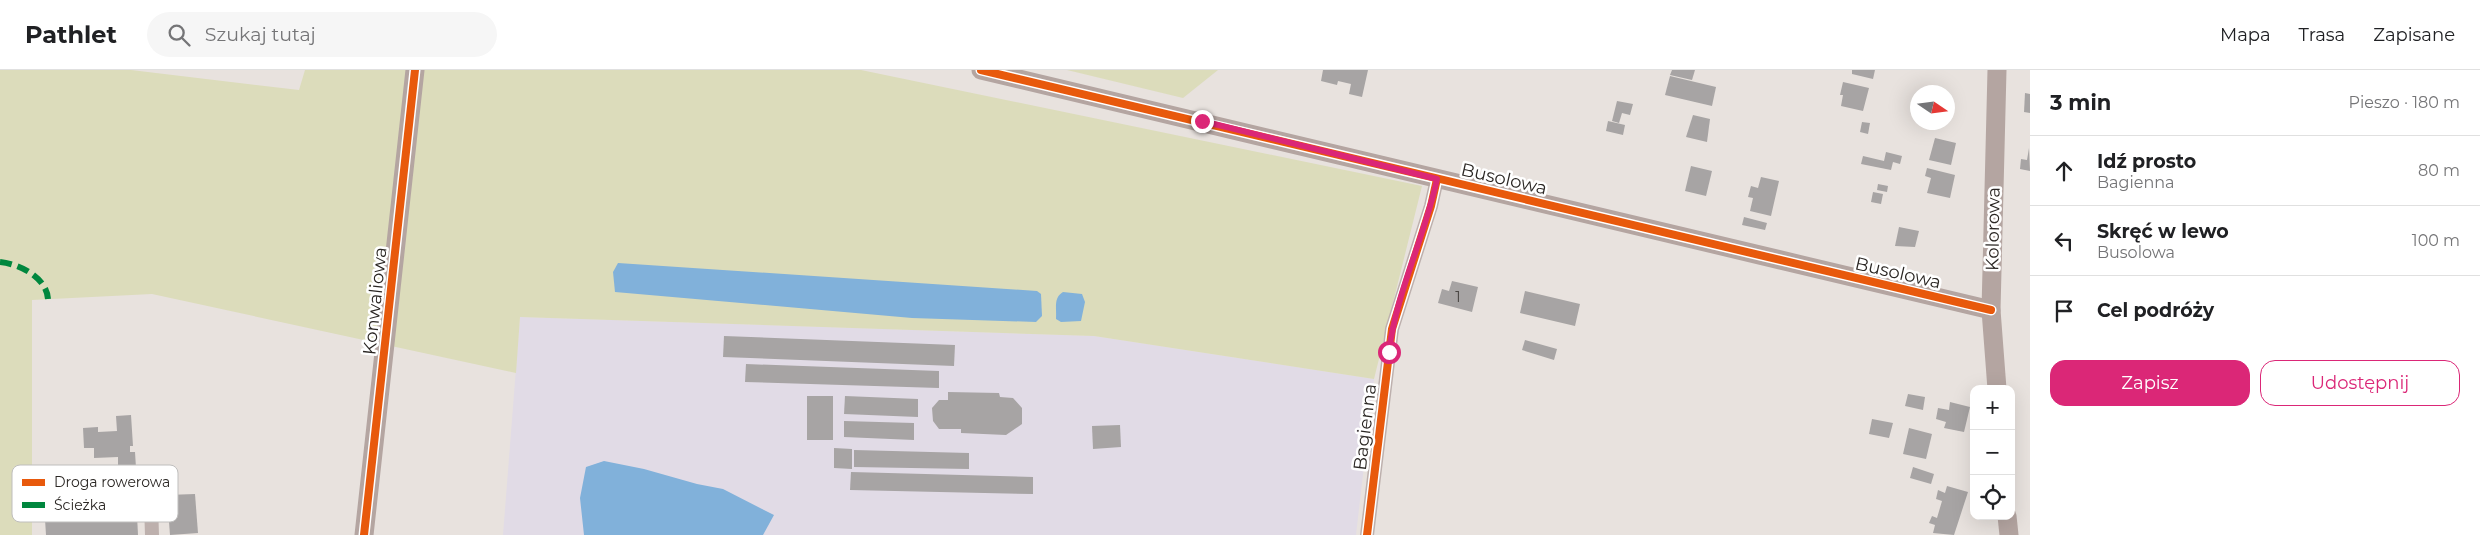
<!DOCTYPE html>
<html lang="pl">
<head>
<meta charset="utf-8">
<style>
  :root { --surface:#fff; --page:#f6f6f6; --text:#202124; --muted:#757577; --line:#e0e0e0; --accent:#db2777 }
  body { margin:0; font-family:Montserrat,sans-serif; background:var(--page); color:var(--text) }
  .controls { position:absolute; right:15px; bottom:15px; display:grid; overflow:hidden; border-radius:10px; box-shadow:0 5px 20px #0002 }
  .controls button { width:45px; height:45px; display:grid; place-items:center; padding:0; border:0; border-bottom:1px solid var(--line); background:var(--surface); color:var(--text); font:25px sans-serif }
  .compass { position:absolute; left:1910px; top:15px; width:45px; height:45px; border-radius:50%; background:var(--surface); box-shadow:0 5px 20px #0002; rotate:103deg }
  .stop { position:absolute; width:15px; height:15px; margin:-11px; border:4px solid #db2777; border-radius:50%; background:#fff }
  .stop.end { background:#db2777; border-color:#fff; box-shadow:0 1px 5px #0008 }
  .list { margin:0; padding:0; list-style:none }
  h2 { display:flex; justify-content:space-between; align-items:center; height:65px; margin:0; padding:0 20px; font-size:21px }
  h2 small { font-size:16px; font-weight:400; color:var(--muted) }
  .list li { display:grid; grid-template-columns:32px 1fr auto; gap:15px; align-items:center; box-sizing:border-box; height:70px; padding:0 20px; border-top:1px solid var(--line) }
  .list b { display:block; font-size:19px; white-space:nowrap }
  .list p { margin:0; font-size:16px; white-space:nowrap; color:var(--muted) }
  .list em { font-size:16px; font-style:normal; color:var(--muted) }
  .actions { display:flex; gap:10px; padding:15px 20px }
  .actions a { flex:1; padding:11px 0; border:1px solid var(--accent); border-radius:15px; text-align:center; font-size:18px; color:var(--accent) }
  .actions .main { background:var(--accent); color:#fff }
  .icon { flex:none; width:28px; height:28px; fill:none; stroke:currentColor; stroke-width:2; stroke-linecap:round; stroke-linejoin:round }
  .map { position:relative; flex:none; width:2030px; height:465px; overflow:hidden }
  header { display:flex; align-items:center; gap:30px; box-sizing:border-box; height:70px; padding:0 25px; background:var(--surface); border-bottom:1px solid var(--line) }
  header strong { font-size:24px }
  nav { display:flex; gap:28px; margin-inline-start:auto; font-size:18px }
  .search { width:350px; height:45px; background:var(--page); display:flex; align-items:center; gap:12px; box-sizing:border-box; padding:0 18px; border-radius:28px; color:var(--muted); font-size:19px }
  main { display:flex }
  aside { flex:1; background:var(--surface) }
  .map>svg:first-child { display:block }
  .industrial { fill:#e1dbe6 }
  .green { fill:#dcdcbb }
  .water { fill:#81b1da }
  .building { fill:#a7a4a4 }
  .lines { fill:none; stroke-linecap:round; stroke-linejoin:round }
  .street { stroke:#bdb0ad; stroke-width:14 }
  .secondary { stroke:#b4a5a1; stroke-width:19 }
  .quiet { stroke:#00873e; stroke-width:6; stroke-dasharray:12 6; stroke-linecap:butt }
  .cycleway-casing { stroke:#fff; stroke-width:11 }
  .cycleway { stroke:#e8590c; stroke-width:8 }
  .route { stroke:#db2777; stroke-width:6 }
  .labels { text-anchor:middle; stroke-width:5; stroke-linejoin:round; paint-order:stroke }
  .number-label { font-size:15px; fill:#494643 }
  .street-label { font-size:18px; fill:#2a2623; stroke:#fff }
  .key { fill:#fff; stroke:#bfbebd; stroke-width:1 }
  .key-label { font-size:14px; fill:#2a2623 }
</style>
</head>
<body>
<header>
<strong>Pathlet</strong>
<div class="search"><svg class="icon" aria-label="search" viewBox="0 0 24 24"><circle cx="10" cy="10" r="6"/><path d="M15 15l6 6"/></svg>Szukaj tutaj</div>
<nav><a>Mapa</a><a>Trasa</a><a>Zapisane</a></nav>
</header>
<main>
<div class="map">
<svg width="2030" height="465" viewBox="0 0 2030 465">
  <rect width="100%" height="100%" fill="#e8e2de"/>
  <path class="industrial" d="M 520,247 L 1094,266 L 1374,309 L 1356,465 L 503,465 Z"/>
  <g class="green">
    <path d="M 0,0 L 131,0 L 299,20 L 305,0 L 861,0 L 1422,116 L 1374,309 L 1094,266 L 520,247 L 516,303 L 152,224 L 32,230 L 32,465 L 0,465 Z"/>
    <path d="M 1067,0 L 1218,0 L 1183,28 Z"/>
  </g>
  <g class="water">
    <path d="M 618,193 L 1037,221 L 1041,224 L 1042,246 L 1036,252 L 912,248 L 615,222 L 613,202 Z"/>
    <path d="M 1063,222 L 1082,224 L 1085,232 L 1081,251 L 1061,252 L 1056,249 C 1057,238 1053,228 1063,222 Z"/>
    <path d="M 604,391 L 644,399 L 697,414 L 723,419 L 774,445 L 763,465 L 584,465 L 580,428 L 586,397 Z"/>
  </g>
  <g class="building">
    <path d="M 1323,0 L 1368,0 L 1362,27 L 1349,24 L 1351,14 L 1338,11 L 1337,15 L 1321,11 Z"/>
    <path d="M 1672,0 L 1695,0 L 1692,10 L 1670,5 Z"/>
    <path d="M 1852,0 L 1875,0 L 1873,9 L 1852,4 Z"/>
    <path d="M 1670,6 L 1716,17 L 1712,36 L 1665,25 Z"/>
    <path d="M 1843,12 L 1869,18 L 1863,41 L 1841,36 L 1843,25 L 1840,25 Z"/>
    <path d="M 2025,23 L 2030,24 L 2030,43 L 2024,42 Z"/>
    <path d="M 1617,31 L 1633,34 L 1630,45 L 1622,43 L 1619,53 L 1612,51 Z"/>
    <path d="M 1693,45 L 1710,49 L 1707,72 L 1686,67 Z"/>
    <path d="M 1608,51 L 1625,55 L 1623,65 L 1606,61 Z"/>
    <path d="M 1862,52 L 1870,53 L 1868,64 L 1860,62 Z"/>
    <path d="M 1935,68 L 1956,73 L 1951,95 L 1929,90 Z"/>
    <path d="M 2029,78 L 2030,101 L 2020,99 L 2021,89 L 2027,90 Z"/>
    <path d="M 1886,82 L 1902,86 L 1900,94 L 1893,92 L 1891,100 L 1861,94 L 1863,86 L 1884,91 Z"/>
    <path d="M 1691,96 L 1712,101 L 1706,126 L 1685,121 Z"/>
    <path d="M 1927,98 L 1955,105 L 1950,128 L 1927,123 L 1931,108 L 1925,106 Z"/>
    <path d="M 1761,107 L 1779,111 L 1771,146 L 1750,141 L 1753,128 L 1748,127 L 1751,116 L 1758,118 Z"/>
    <path d="M 1878,114 L 1888,116 L 1887,122 L 1877,120 Z"/>
    <path d="M 1873,122 L 1883,124 L 1881,134 L 1871,132 Z"/>
    <path d="M 1744,147 L 1767,153 L 1765,160 L 1742,155 Z"/>
    <path d="M 1899,157 L 1919,161 L 1915,177 L 1895,176 Z"/>
    <path d="M 1452,211 L 1478,217 L 1472,242 L 1438,233 L 1442,219 L 1449,221 Z"/>
    <path d="M 1525,221 L 1580,234 L 1575,256 L 1520,243 Z"/>
    <path d="M 724,266 L 955,275 L 954,296 L 723,287 Z"/>
    <path d="M 1525,270 L 1557,279 L 1554,290 L 1522,280 Z"/>
    <path d="M 746,294 L 939,301 L 939,318 L 745,312 Z"/>
    <path d="M 948,322 L 999,323 L 1000,327 L 1013,328 L 1022,338 L 1022,354 L 1006,365 L 961,363 L 961,359 L 939,359 L 933,351 L 932,338 L 939,330 L 948,330 Z"/>
    <path d="M 1908,324 L 1925,327 L 1923,340 L 1905,336 Z"/>
    <rect x="807" y="326" width="26" height="44"/>
    <path d="M 845,326 L 918,329 L 918,347 L 844,344 Z"/>
    <path d="M 1950,332 L 1970,337 L 1964,362 L 1944,358 L 1946,352 L 1936,349 L 1938,338 L 1949,340 Z"/>
    <path d="M 131,345 L 133,376 L 130,376 L 130,382 L 135,382 L 136,398 L 118,398 L 118,387 L 94,388 L 94,378 L 84,378 L 83,358 L 98,357 L 98,362 L 117,361 L 116,346 Z"/>
    <path d="M 1872,349 L 1893,353 L 1889,368 L 1869,364 Z"/>
    <path d="M 844,351 L 914,353 L 914,370 L 844,367 Z"/>
    <path d="M 1120,355 L 1121,377 L 1093,379 L 1092,356 Z"/>
    <path d="M 1909,358 L 1932,364 L 1926,389 L 1903,384 Z"/>
    <path d="M 834,378 L 852,379 L 852,399 L 834,398 Z"/>
    <path d="M 854,380 L 969,383 L 969,399 L 854,397 Z"/>
    <path d="M 1913,397 L 1934,404 L 1931,414 L 1910,408 Z"/>
    <path d="M 851,402 L 1033,407 L 1033,424 L 850,420 Z"/>
    <path d="M 1947,416 L 1968,422 L 1954,465 L 1933,463 L 1935,455 L 1929,453 L 1932,446 L 1937,448 L 1942,431 L 1936,429 L 1938,420 L 1945,423 Z"/>
    <path d="M 195,424 L 198,463 L 170,465 L 167,425 Z"/>
    <path d="M 137,445 L 138,465 L 46,465 L 45,449 Z"/>
  </g>
  <g class="lines">
    <g class="street">
      <path d="M 151,433 L 152,465"/>
      <path d="M 1367,465 L 1392,259 L 1431,136 L 1437,109"/>
    </g>
    <g class="secondary">
      <path d="M 981,0 L 1991,240"/>
      <path d="M 1997,0 L 1991,240 L 1997,319"/>
      <path d="M 2007,446 L 2009,465"/>
      <path d="M 364,465 L 415,0"/>
    </g>
    <path class="quiet" d="M 0,192 C 20,194 47,208 48,229"/>
    <defs>
      <g id="cycleway">
        <path d="M 981,0 L 1991,240"/>
        <path d="M 364,465 L 415,0"/>
        <path d="M 1367,465 L 1392,259 L 1431,136 L 1437,109"/>
      </g>
    </defs>
    <use href="#cycleway" class="cycleway-casing"/>
    <use href="#cycleway" class="cycleway"/>
  </g>
  <g class="lines">
    <path class="route" d="M 1202,51 L 1437,109 C 1425,167 1396,222 1389,282"/>
  </g>
  <g class="labels">
    <g class="number-label">
      <text x="1458" y="232">1</text>
    </g>
    <g class="street-label">
      <text transform="translate(1504 109) rotate(13)" y="6">Busolowa</text>
      <text transform="translate(1993 159) rotate(-89)" y="6">Kolorowa</text>
      <text transform="translate(1898 203) rotate(13)" y="6">Busolowa</text>
      <text transform="translate(375 231) rotate(-84)" y="6">Konwaliowa</text>
      <text transform="translate(1365 357) rotate(-83)" y="6">Bagienna</text>
    </g>
  </g>
  <rect x="12" y="395" width="166" height="57" rx="8" class="key"/>
  <rect x="22" y="409" width="23" height="7" fill="#e8590c"/>
  <rect x="22" y="432" width="23" height="6" fill="#00873e"/>
  <g class="key-label">
    <text x="54" y="417">Droga rowerowa</text>
    <text x="54" y="440">Ścieżka</text>
  </g>
</svg>
<div class="controls">
<button>+</button>
<button>−</button>
<button><svg class="icon" aria-label="locate" viewBox="0 0 24 24"><circle cx="12" cy="12" r="6"/><path d="M12 2v4M12 18v4M2 12h4M18 12h4"/></svg></button>
</div>
<svg class="compass" viewBox="-18 -18 36 36"><path d="M0-13l5 13h-10z" fill="#e53935"/><path d="M0 13l5-13h-10z" fill="#757577"/></svg>
<div class="stop" style="left:1389px;top:282px"></div>
<div class="stop end" style="left:1202px;top:51px"></div>
</div>
<aside>
<h2>3 min<small>Pieszo · 180 m</small></h2>
<ul class="list">
<li><svg class="icon" aria-label="ahead" viewBox="0 0 24 24"><path d="M12 20V5M6 11l6-6 6 6"/></svg><div><b>Idź prosto</b><p>Bagienna</p></div><em>80 m</em></li>
<li><svg class="icon" aria-label="left" viewBox="0 0 24 24"><path d="M17 20v-9H6M10 6l-5 5 5 5"/></svg><div><b>Skręć w lewo</b><p>Busolowa</p></div><em>100 m</em></li>
<li><svg class="icon" aria-label="arrive" viewBox="0 0 24 24"><path d="M6 21V4h12l-3 4 3 4H6"/></svg><div><b>Cel podróży</b></div></li>
</ul>
<div class="actions"><a class="main">Zapisz</a><a>Udostępnij</a></div>
</aside>
</main>
</body>
</html>
